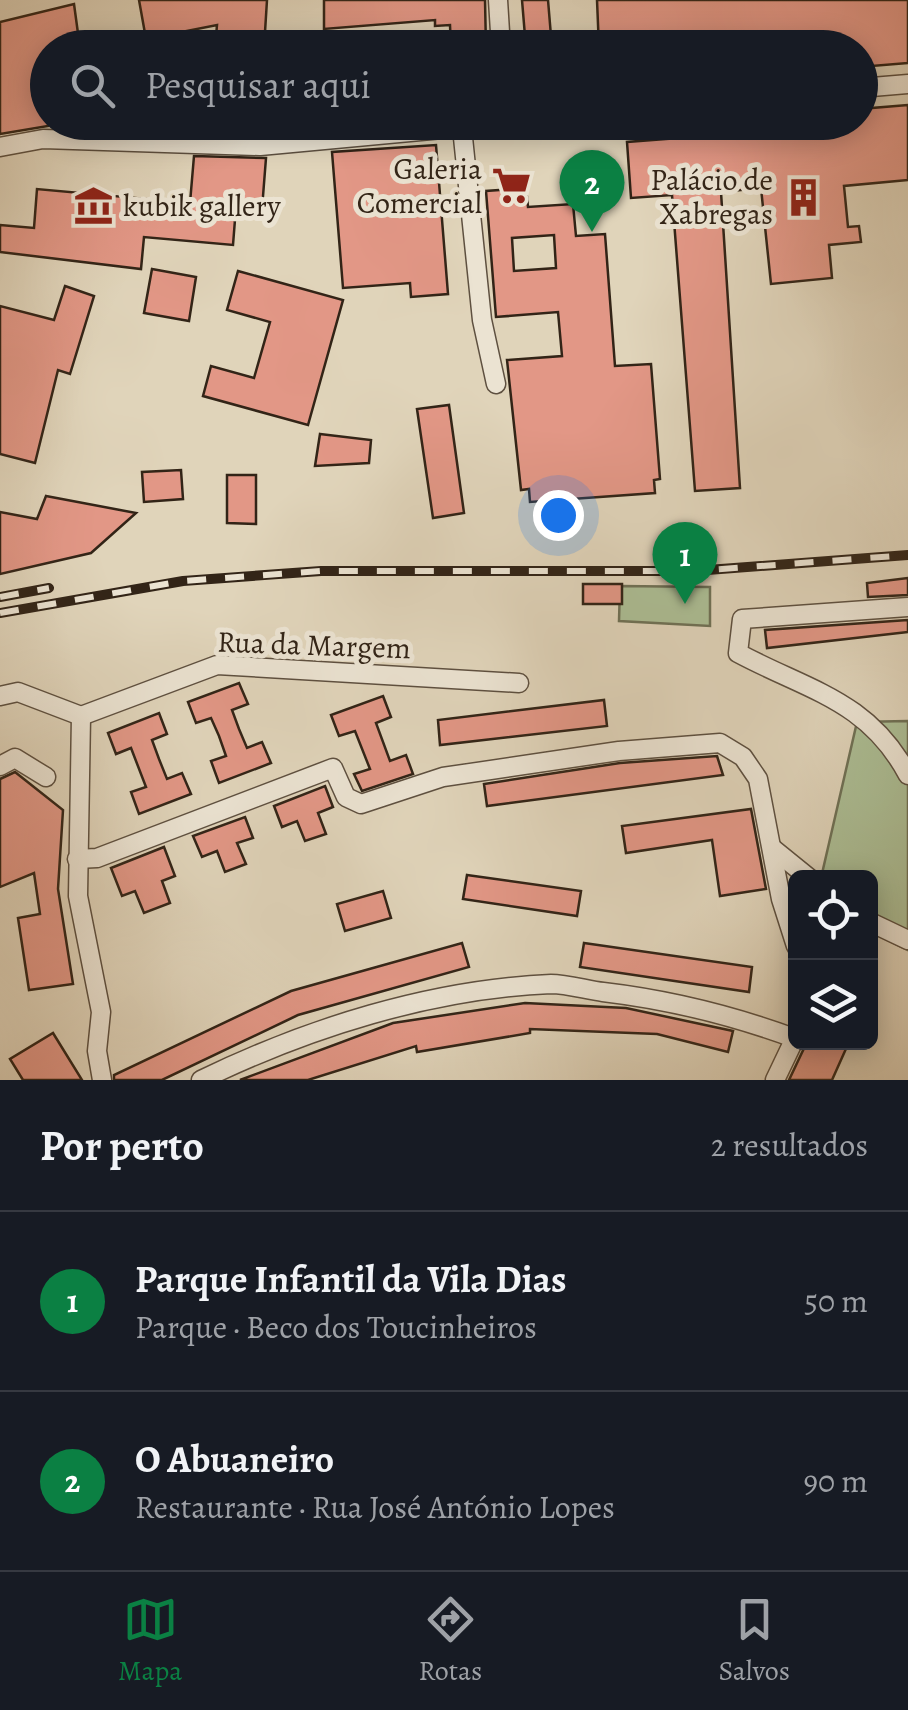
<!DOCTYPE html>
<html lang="pt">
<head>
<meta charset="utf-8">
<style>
  :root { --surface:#171b24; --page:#242831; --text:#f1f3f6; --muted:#9ea1a6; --line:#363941; --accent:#0b8043 }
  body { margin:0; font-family:Alegreya,serif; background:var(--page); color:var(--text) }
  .controls { position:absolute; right:30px; bottom:30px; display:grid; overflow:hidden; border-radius:15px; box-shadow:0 5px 25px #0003 }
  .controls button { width:90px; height:90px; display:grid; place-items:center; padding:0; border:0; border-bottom:2px solid var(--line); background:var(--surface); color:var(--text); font:50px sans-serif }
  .you { position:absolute; left:558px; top:515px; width:35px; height:35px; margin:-25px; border:8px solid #fff; border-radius:50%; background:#1a73e8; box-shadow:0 0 0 15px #1a73e833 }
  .badge { display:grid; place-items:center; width:65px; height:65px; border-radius:50%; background:var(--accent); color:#fff; font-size:32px; font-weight:700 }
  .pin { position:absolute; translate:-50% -82px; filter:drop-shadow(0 2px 5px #0008) }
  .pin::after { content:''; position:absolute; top:52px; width:35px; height:30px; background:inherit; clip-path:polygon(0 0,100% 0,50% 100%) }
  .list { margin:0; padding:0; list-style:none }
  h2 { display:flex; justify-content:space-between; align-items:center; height:130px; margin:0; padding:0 40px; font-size:42px }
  h2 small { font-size:32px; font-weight:400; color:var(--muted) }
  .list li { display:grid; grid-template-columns:65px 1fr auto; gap:30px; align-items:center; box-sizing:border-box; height:180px; padding:0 40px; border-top:2px solid var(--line) }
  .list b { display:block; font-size:38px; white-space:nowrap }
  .list p { margin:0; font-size:32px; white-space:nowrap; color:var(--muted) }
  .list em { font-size:32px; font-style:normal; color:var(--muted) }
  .icon { flex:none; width:55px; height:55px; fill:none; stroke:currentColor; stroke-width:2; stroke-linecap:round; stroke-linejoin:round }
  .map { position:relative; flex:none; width:908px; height:1080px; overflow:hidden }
  .search { position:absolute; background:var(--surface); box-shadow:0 5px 25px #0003; left:30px; right:30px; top:30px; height:110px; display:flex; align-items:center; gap:25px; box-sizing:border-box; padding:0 35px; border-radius:55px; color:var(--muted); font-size:38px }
  .sheet { height:490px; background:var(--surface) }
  nav { display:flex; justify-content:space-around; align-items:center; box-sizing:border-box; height:140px; border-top:2px solid var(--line); background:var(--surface); font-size:28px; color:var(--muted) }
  nav a { display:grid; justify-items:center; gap:5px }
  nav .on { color:var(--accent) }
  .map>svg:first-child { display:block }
  .green { fill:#acbe95; stroke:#6f7156; stroke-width:2.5 }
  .building { fill:#e29786; stroke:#322417; stroke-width:2.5; fill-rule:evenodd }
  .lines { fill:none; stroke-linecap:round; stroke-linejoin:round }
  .street-casing { stroke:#5e5040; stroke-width:21 }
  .street { stroke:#ebe3d2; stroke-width:18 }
  .rail-casing { stroke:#322417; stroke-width:10 }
  .rail { stroke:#ebe3d2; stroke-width:6; stroke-dasharray:19; stroke-linecap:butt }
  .labels { text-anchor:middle; stroke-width:10; stroke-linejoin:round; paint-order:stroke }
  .poi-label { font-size:30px; fill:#322417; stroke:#ebe3d2; text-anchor:end }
  .street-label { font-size:30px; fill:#322417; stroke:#ebe3d2 }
</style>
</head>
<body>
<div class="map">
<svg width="908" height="1080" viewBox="0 0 908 1080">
  <rect width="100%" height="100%" fill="#e0d4ba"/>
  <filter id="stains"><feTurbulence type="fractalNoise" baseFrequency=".002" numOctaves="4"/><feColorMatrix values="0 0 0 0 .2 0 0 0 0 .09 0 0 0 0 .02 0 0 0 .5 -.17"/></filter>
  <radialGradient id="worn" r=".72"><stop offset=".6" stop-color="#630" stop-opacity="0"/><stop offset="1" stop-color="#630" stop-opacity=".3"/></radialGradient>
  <g class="green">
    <path d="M 620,586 L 710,587 L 710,626 L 619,621 Z"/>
    <path d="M 908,721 L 908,950 L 871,932 L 870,878 L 821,878 L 857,722 Z"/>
  </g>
  <g class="building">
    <path d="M 139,0 L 267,0 L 264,48 L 215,48 L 217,25 L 146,39 Z"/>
    <path d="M 324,0 L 485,0 L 486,48 L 451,48 L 450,25 L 435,26 L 435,20 L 324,29 Z"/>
    <path d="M 522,0 L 548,0 L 552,48 L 526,48 Z"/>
    <path d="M 597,0 L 908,0 L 908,63 L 860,67 L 860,48 L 599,48 Z"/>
    <path d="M 74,4 L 80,48 L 48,48 L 48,126 L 0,134 L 0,22 Z"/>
    <path d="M 908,105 L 908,180 L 844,186 L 848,227 L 859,226 L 861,242 L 829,245 L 832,278 L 771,284 L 761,188 L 721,192 L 740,488 L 695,491 L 672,195 L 631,198 L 627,142 L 755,132 L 754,122 L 860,122 L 860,109 Z"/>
    <path d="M 436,145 L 448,294 L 411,297 L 410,283 L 343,288 L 332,152 Z"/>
    <path d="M 194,156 L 266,158 L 262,209 L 236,207 L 233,245 L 144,237 L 141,269 L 0,252 L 0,225 L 34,228 L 37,189 L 190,203 Z"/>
    <path d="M 526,188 L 528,207 L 573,204 L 576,236 L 605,234 L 615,366 L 651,364 L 660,479 L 654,480 L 655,493 L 530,502 L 529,489 L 521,490 L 507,360 L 562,356 L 558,312 L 496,317 L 486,191 ZM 554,235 L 556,268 L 514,271 L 512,238 Z"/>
    <path d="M 152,269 L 196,277 L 189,321 L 144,313 Z"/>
    <path d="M 238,271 L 343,300 L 308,425 L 203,396 L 211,366 L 254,378 L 270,322 L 227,310 Z"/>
    <path d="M 65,286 L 94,296 L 70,374 L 58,370 L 35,463 L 0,454 L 0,306 L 54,320 Z"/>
    <path d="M 449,405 L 464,513 L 433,518 L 417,409 Z"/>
    <path d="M 320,434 L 371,440 L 369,463 L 315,466 Z"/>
    <path d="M 181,470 L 183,499 L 144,502 L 142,472 Z"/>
    <path d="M 227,475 L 256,475 L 256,524 L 227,523 Z"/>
    <path d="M 46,496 L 136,513 L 91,553 L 0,574 L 0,512 L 37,519 Z"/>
    <path d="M 908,578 L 908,595 L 868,597 L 867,583 Z"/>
    <rect x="583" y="584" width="39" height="20"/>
    <path d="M 908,620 L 908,632 L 767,648 L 765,630 Z"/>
    <path d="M 239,683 L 248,704 L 232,710 L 239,729 L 247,748 L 262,742 L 271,763 L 219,783 L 211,761 L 226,756 L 219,736 L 211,718 L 196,723 L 188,702 Z"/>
    <path d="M 383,696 L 391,717 L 376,723 L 390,761 L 406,755 L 413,774 L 362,791 L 354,774 L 370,769 L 355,731 L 339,736 L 331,715 Z"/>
    <path d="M 604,700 L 607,726 L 440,745 L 438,720 Z"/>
    <path d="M 159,713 L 167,734 L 152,740 L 159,759 L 167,779 L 182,773 L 191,794 L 139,814 L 131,792 L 146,787 L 131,748 L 116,754 L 108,733 Z"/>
    <path d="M 717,756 L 723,775 L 487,806 L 484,784 L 620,763 Z"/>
    <path d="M 15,772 L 63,810 L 58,889 L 73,984 L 29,990 L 18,918 L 40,914 L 34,873 L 0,887 L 0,779 Z"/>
    <path d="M 325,786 L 333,807 L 318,813 L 326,834 L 305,841 L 297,821 L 282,827 L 274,806 Z"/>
    <path d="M 751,809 L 766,889 L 720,896 L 712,840 L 626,853 L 622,826 Z"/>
    <path d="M 245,817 L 253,838 L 237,843 L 246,864 L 225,872 L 217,851 L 202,857 L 193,836 Z"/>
    <path d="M 164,847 L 175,876 L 162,881 L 170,903 L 144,913 L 135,891 L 122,896 L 111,868 Z"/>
    <path d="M 467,875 L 581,891 L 577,916 L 463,899 Z"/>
    <path d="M 383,891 L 391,918 L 345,931 L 337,904 Z"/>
    <path d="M 462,943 L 469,967 L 298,1015 L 162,1080 L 114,1080 L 114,1075 L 291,991 Z"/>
    <path d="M 584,943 L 752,967 L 749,992 L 580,967 Z"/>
    <path d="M 525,1003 L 626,1008 L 733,1031 L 728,1052 L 657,1034 L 530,1029 L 530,1033 L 417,1052 L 416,1046 L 308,1080 L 240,1080 L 393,1023 Z"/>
    <path d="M 53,1033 L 82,1080 L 23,1080 L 10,1059 Z"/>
    <path d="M 807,1042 L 849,1042 L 832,1080 L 789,1080 Z"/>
  </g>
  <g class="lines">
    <defs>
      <g id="street">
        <path d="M 498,0 L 501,48"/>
        <path d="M 860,88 L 908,84"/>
        <path d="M 462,128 L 482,320 L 496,384"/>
        <path d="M 0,147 L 43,139 L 260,146 L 517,122"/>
        <path d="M 908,607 L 742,619 L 738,653 C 809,691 868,700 908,775"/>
        <path d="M 0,696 L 18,692 L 81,716 L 217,665 L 519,683"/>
        <path d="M 81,716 L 78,896 L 101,1012 L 97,1051 L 102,1080"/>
        <path d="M 0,766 L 15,758 L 46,777"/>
        <path d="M 772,848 L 809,878"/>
        <path d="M 77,859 L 97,858 L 333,768 L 346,797 L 361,804 L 443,777 L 619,751 L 720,743 L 743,757 L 758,779 L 781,899 L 796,946"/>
        <path d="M 870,922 L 908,940"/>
        <path d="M 201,1080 C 308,1028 431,989 551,984 C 567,984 587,990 603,992 C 671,1000 731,1015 794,1038"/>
        <path d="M 775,1080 L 796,1036"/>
      </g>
    </defs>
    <use href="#street" class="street-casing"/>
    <use href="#street" class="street"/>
    <defs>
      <g id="rail">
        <path d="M 0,597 L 49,588"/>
        <path d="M 0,613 L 183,581 L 321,571 L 694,571 L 908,555"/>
      </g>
    </defs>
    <use href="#rail" class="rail-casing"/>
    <use href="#rail" class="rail"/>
  </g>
  <defs>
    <symbol id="supermarket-bare" viewBox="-9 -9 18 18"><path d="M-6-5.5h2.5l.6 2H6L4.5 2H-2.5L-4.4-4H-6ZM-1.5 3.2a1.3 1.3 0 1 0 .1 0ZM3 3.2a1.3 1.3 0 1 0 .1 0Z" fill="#8f2418" stroke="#ebe3d2" stroke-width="2.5" paint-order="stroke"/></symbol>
    <symbol id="building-bare" viewBox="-9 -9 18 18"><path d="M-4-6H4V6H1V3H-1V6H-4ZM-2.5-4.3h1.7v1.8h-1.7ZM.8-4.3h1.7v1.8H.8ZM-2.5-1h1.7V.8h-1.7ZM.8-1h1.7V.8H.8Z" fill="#8f2418" stroke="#ebe3d2" stroke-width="2.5" paint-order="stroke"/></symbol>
    <symbol id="museum-bare" viewBox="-9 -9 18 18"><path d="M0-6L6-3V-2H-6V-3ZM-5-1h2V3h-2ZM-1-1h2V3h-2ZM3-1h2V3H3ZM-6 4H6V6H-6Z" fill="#8f2418" stroke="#ebe3d2" stroke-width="2.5" paint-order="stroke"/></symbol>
  </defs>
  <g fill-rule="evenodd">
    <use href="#supermarket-bare" x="484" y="158" width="55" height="55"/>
    <use href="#building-bare" x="776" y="170" width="55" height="55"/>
    <use href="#museum-bare" x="66" y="178" width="55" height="55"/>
  </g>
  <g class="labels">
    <g class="poi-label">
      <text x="482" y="179">Galeria<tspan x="482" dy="34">Comercial</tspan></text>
      <text x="773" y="190">Palácio de<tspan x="773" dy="34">Xabregas</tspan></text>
      <text x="123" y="216" text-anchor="start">kubik gallery</text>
    </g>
    <g class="street-label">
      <text transform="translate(314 645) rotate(2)" y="10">Rua da Margem</text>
    </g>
  </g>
  <rect width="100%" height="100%" filter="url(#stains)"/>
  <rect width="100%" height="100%" fill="url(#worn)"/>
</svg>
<div class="controls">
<button><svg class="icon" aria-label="locate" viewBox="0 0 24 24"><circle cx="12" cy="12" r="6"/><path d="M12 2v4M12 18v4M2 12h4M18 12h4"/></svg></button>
<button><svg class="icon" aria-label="layers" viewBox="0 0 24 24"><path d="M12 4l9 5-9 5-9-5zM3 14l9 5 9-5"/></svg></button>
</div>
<div class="you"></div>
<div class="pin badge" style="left:685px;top:604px">1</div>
<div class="pin badge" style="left:592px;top:232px">2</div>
<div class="search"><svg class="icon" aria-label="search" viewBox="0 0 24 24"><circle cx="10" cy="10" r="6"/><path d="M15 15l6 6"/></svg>Pesquisar aqui</div>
</div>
<section class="sheet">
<h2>Por perto<small>2 resultados</small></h2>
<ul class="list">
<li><span class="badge">1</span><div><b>Parque Infantil da Vila Dias</b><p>Parque · Beco dos Toucinheiros</p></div><em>50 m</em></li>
<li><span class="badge">2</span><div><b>O Abuaneiro</b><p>Restaurante · Rua José António Lopes</p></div><em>90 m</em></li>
</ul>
</section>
<nav>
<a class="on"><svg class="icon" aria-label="map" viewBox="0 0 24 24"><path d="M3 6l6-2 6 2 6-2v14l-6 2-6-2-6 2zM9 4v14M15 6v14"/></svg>Mapa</a>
<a><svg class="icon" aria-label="directions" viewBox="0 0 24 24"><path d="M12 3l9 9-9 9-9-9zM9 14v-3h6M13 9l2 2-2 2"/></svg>Rotas</a>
<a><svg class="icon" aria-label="saved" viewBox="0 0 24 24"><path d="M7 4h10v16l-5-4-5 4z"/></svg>Salvos</a>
</nav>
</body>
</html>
